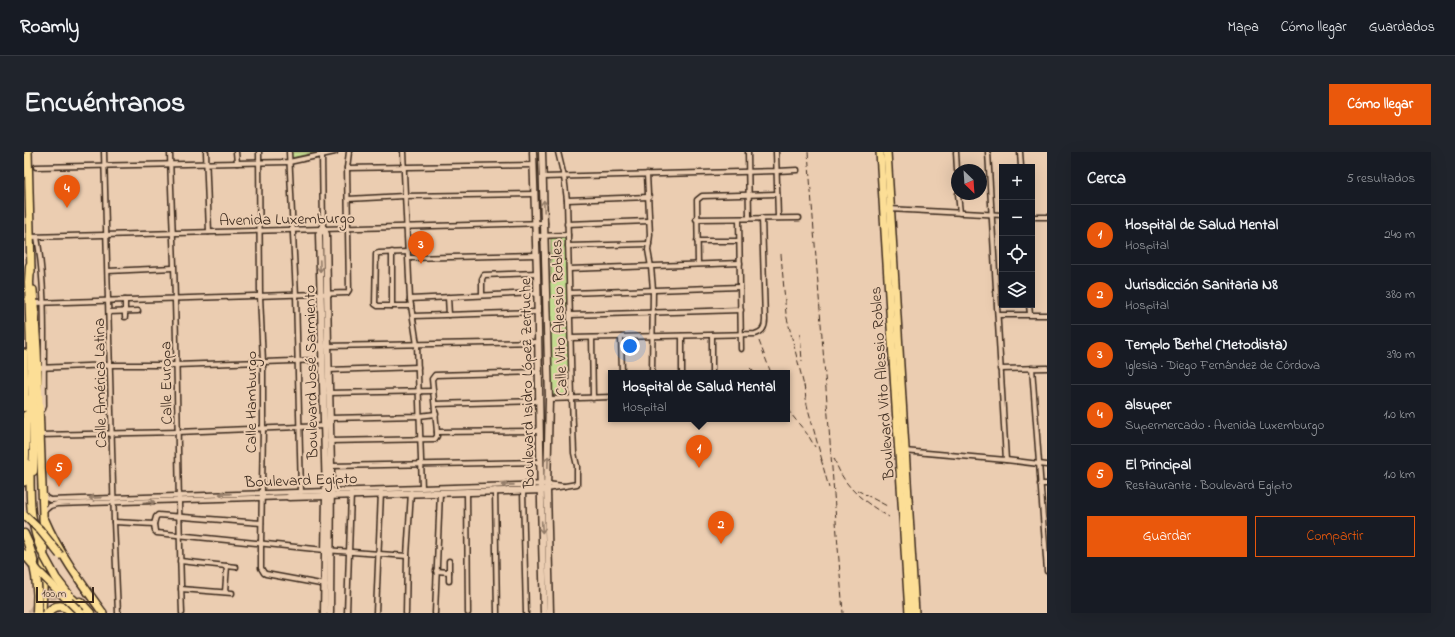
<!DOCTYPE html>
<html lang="es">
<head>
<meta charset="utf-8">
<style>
  :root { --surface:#171b24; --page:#20242c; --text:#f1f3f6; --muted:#9ea1a6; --line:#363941; --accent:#ea580c }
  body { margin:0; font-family:"Indie Flower",sans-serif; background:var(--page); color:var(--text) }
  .controls { position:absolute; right:12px; top:12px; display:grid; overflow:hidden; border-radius:0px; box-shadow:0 4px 16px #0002 }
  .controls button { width:36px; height:36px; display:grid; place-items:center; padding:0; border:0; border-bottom:1px solid var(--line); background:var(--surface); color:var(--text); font:20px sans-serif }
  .compass { position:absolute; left:927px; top:12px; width:36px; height:36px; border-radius:50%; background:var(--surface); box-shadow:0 4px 16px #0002; rotate:155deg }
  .scale { position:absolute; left:12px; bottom:10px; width:58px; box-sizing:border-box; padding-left:4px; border:2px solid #3b2a1e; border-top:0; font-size:11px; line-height:14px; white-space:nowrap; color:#3b2a1e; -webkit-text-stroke:3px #ebcdb1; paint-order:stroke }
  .you { position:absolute; left:606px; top:194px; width:14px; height:14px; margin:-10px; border:3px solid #fff; border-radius:50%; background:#1a73e8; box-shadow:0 0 0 6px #1a73e833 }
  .badge { display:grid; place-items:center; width:26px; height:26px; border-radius:50%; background:var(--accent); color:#fff; font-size:13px; font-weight:700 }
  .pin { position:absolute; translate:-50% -33px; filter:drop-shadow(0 1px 2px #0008) }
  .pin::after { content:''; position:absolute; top:21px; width:14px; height:12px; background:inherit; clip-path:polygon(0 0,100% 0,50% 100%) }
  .popup { position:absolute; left:584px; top:218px; width:182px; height:52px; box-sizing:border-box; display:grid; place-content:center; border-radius:0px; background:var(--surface); filter:drop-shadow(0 1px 3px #0005); font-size:13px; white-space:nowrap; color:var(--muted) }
  .popup b { font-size:15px; color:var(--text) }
  .popup::after { content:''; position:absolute; left:50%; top:100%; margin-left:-8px; border:8px solid transparent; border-top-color:var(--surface) }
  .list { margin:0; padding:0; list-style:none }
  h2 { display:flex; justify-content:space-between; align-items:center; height:52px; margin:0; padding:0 16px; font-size:17px }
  h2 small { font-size:13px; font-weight:400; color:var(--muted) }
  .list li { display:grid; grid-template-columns:26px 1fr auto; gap:12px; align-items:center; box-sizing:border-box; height:60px; padding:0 16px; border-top:1px solid var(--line) }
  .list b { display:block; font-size:15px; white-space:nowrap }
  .list p { margin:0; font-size:13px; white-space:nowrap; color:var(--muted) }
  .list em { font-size:13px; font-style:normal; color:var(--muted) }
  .actions { display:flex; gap:8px; padding:12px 16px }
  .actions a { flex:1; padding:9px 0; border:1px solid var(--accent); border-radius:0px; text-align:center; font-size:14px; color:var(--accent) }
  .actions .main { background:var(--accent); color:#fff }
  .icon { flex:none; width:22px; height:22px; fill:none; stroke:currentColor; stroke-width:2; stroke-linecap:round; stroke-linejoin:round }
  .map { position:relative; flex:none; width:1023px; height:461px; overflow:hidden; border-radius:0px }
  header { display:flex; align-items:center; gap:24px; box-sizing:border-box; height:56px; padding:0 20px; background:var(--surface); border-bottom:1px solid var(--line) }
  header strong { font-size:19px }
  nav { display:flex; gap:22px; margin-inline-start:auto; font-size:14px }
  .intro { display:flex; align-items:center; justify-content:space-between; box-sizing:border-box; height:96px; padding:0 24px }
  h1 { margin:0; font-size:28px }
  .button { padding:10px 18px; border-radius:0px; background:var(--accent); color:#fff; font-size:14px; font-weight:700 }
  main { display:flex; gap:24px; padding:0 24px }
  aside { flex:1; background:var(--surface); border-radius:0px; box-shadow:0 4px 16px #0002 }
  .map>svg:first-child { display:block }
  .green { fill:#c4db90; stroke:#808257 }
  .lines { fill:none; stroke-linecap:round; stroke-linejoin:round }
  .highway-tunnel { stroke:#c8ac94; stroke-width:8; stroke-dasharray:8 4; stroke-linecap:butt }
  .street-casing { stroke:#3b2a1e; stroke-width:7 }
  .secondary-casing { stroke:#3b2a1e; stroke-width:9 }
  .primary-casing { stroke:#3b2a1e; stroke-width:10 }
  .highway-casing { stroke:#3b2a1e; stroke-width:11 }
  .street { stroke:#ebcdb1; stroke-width:4 }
  .secondary { stroke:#ebcdb1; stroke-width:6 }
  .primary { stroke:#fcde96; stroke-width:7 }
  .highway { stroke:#fcde96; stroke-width:8 }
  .rail { stroke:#3b2a1e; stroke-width:1; stroke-dasharray:6 3; stroke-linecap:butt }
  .primary-bridge-casing { stroke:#3b2a1e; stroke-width:10; stroke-linecap:butt }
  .highway-bridge-casing { stroke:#3b2a1e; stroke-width:11; stroke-linecap:butt }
  .primary-bridge { stroke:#fcde96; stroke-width:7 }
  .highway-bridge { stroke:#fcde96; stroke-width:8 }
  .oneway { stroke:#937c68 }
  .labels { text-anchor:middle; stroke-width:4; stroke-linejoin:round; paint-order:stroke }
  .street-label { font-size:16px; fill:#3b2a1e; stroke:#ebcdb1 }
</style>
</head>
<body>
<header>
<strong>Roamly</strong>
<nav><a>Mapa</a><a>Cómo llegar</a><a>Guardados</a></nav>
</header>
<div class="intro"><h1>Encuéntranos</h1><a class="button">Cómo llegar</a></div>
<main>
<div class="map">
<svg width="1023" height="461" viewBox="0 0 1023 461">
  <rect width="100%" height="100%" fill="#ebcdb1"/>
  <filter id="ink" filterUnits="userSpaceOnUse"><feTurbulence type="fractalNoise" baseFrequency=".025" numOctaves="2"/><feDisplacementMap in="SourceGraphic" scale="8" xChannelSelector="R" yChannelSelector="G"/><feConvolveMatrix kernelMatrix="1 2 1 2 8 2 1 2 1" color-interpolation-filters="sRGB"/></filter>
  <g filter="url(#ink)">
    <g class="green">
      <path d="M 267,0 L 293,0 L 267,6 Z"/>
      <path d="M 541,85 L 547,242 L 528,243 L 524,134 L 527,129 L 527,86 Z"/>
    </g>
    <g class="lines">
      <g class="highway-tunnel">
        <path d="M 0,337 L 8,324"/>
        <path d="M 7,461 C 15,447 29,441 44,444"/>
      </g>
      <defs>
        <g id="street">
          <path d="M 80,0 L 90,370 L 94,461"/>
          <path d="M 146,0 C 147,50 150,99 151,149 C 154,253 154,357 158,461"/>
          <path d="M 182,0 L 185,80"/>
          <path d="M 212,0 L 213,11"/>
          <path d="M 235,0 L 236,144 L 239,210 L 239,276 L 237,392 L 237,416 L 240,421 L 242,422 L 302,433"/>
          <path d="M 265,0 L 272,143 L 277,340"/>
          <path d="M 379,0 L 386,147 L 393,193 L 398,336"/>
          <path d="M 724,0 L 725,66"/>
          <path d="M 752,0 L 754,65"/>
          <path d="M 932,0 L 933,18"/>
          <path d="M 964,0 L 982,308"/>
          <path d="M 996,0 L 997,15"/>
          <path d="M 12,15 L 265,10 L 311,0"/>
          <path d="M 323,16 L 510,13"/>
          <path d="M 623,22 L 626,83 L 624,98 L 627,115 L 629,137 L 628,221"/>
          <path d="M 519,25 L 753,19 L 773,18"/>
          <path d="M 934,42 L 936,61"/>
          <path d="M 324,47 L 380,44 L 510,42"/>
          <path d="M 543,48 L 625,45"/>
          <path d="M 865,57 L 978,63"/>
          <path d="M 1008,65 L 1023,65"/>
          <path d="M 672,67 L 775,66"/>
          <path d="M 715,67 L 717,197"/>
          <path d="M 543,72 L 625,69"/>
          <path d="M 299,76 L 298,3 L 300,0"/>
          <path d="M 512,84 L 544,83"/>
          <path d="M 6,85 L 521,71"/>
          <path d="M 13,85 C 23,140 19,197 20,253 L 19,257 L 15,259"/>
          <path d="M 673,89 L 715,89"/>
          <path d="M 544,94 L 625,92"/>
          <path d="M 384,100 L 355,101 L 352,102 L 351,152 L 354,154 L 387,154"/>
          <path d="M 385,106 L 512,103"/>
          <path d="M 674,112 L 673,48 L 678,44 L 753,42"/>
          <path d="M 545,117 L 716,111"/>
          <path d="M 84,119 L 149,116"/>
          <path d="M 546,141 L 716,135"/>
          <path d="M 458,143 L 458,127 L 460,123 L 513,121"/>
          <path d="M 424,145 L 425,163"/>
          <path d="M 386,147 L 513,141"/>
          <path d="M 10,151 L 323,141 L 325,138 L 323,16 L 325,0"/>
          <path d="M 1005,153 L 1006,162"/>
          <path d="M 368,154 L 368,100"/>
          <path d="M 85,160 L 114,159"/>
          <path d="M 547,163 L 717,158"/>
          <path d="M 974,163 L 1023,163"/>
          <path d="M 390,164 L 512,160"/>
          <path d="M 101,165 L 101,148"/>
          <path d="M 688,183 L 688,221"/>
          <path d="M 658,184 L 658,221"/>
          <path d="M 597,185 L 598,221"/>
          <path d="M 547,186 L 731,182 C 739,180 741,175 741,168 L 738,66"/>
          <path d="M 568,186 L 569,246"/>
          <path d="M 302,194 L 514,190"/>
          <path d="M 13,216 L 87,213 L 152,213 L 298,208"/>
          <path d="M 1008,216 L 1023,419"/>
          <path d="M 976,217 L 1023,216"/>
          <path d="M 304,218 L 394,215"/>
          <path d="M 304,241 L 409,239"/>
          <path d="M 525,247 L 587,245"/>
          <path d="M 411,252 L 515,249"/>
          <path d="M 306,266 L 395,264 L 412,262"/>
          <path d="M 413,280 L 515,279"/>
          <path d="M 16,283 L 154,280 L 300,274"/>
          <path d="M 305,289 L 411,287 L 413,284 L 413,280 L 408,227 L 411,223 L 514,220"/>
          <path d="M 880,299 L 982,308 L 1023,313"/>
          <path d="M 307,314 L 517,310"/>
          <path d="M 1016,332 L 1023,332"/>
          <path d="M 523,337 L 553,332 L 553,314 L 550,301 L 548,247 L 543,48 L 540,25 L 534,0"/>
          <path d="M 471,338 L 473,461"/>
          <path d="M 443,339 L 444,461"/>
          <path d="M 499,339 L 502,461"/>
          <path d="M 19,342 L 22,346 L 26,348 L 523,332 L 539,334"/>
          <path d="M 19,360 L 26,354 L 33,352 L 265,345"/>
          <path d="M 90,370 L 130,372"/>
          <path d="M 237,371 L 134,363 L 132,365 L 130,372 L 131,379 L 133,381 L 301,398 L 383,404"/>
          <path d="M 156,409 L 212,415"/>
          <path d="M 412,419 L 425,420"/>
          <path d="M 425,429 L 425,409"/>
          <path d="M 157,437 L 208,441"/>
          <path d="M 201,440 L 203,414"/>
          <path d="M 323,461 L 327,341"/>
          <path d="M 352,461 L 357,340"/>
          <path d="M 382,461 L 383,404 L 387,340"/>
          <path d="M 411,461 L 416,340"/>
        </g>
        <g id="secondary">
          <path d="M 509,0 L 513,121 L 517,350 L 520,461"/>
          <path d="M 518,0 L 525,247 L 523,337 L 526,461"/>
          <path d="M 299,76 L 295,82 L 302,344 L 300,461"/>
          <path d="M 299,76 L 302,82 L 304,194 L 307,314 L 306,461"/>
          <path d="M 265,345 L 520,338"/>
        </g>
        <g id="primary">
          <path d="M 4,0 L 7,119"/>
          <path d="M 856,0 L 885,461"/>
          <path d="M 863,0 L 891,461"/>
          <path d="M 9,138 L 13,197 L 19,362 L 20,412 L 18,461"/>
          <path d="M 0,201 L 1,250"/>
          <path d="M 2,246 L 5,257 L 5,268"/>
          <path d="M 6,312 C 6,344 5,373 19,402"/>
          <path d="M 0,330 L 2,293 L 2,263"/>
          <path d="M 21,368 C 35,401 58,432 79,461"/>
          <path d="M 49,447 L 59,457"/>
        </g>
        <g id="highway">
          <path d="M 6,114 L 5,130 L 10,299 L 9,319"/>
          <path d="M 0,255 L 1,252"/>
          <path d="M 0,382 L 4,391"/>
          <path d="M 56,450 L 66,461"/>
          <path d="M 24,461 C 32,451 41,453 49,461"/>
        </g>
      </defs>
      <use href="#street" class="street-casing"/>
      <use href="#secondary" class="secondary-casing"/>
      <use href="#primary" class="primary-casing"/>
      <use href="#highway" class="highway-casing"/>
      <use href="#street" class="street"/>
      <use href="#secondary" class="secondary"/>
      <use href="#primary" class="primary"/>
      <use href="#highway" class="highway"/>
      <g class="rail">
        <path d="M 784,0 L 819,461"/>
        <path d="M 757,102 L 762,162 L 781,238"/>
        <path d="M 776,181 L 778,209"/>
        <path d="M 735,189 L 747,221"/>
        <path d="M 726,216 L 731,221"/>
        <path d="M 780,233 L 783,253 L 799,312"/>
        <path d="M 763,257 L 784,283 L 791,295"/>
        <path d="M 810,306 C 820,336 839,349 865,365"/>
        <path d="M 797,307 L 805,336"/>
        <path d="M 833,338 L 863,354"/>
      </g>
      <defs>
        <g id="primary-bridge">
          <path d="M 0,363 L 16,378 L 36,403"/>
          <path d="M 0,402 L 14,419 L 57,461"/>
          <path d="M 20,404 L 32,426 L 46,444"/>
        </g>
        <path id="highway-bridge" d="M 4,391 C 12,414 15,437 13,461"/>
      </defs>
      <use href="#primary-bridge" class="primary-bridge-casing"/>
      <use href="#highway-bridge" class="highway-bridge-casing"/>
      <use href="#primary-bridge" class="primary-bridge"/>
      <use href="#highway-bridge" class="highway-bridge"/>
    </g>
    <defs><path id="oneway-shaft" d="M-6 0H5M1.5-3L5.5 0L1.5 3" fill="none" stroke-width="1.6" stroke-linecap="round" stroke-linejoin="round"/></defs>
    <g class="oneway">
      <use href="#oneway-shaft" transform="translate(520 54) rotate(-92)"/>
      <use href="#oneway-shaft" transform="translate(296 114) rotate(88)"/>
      <use href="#oneway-shaft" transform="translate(524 310) rotate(-89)"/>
      <use href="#oneway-shaft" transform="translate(484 333) rotate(179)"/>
      <use href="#oneway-shaft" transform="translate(201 342) rotate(179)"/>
      <use href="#oneway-shaft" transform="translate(71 346) rotate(178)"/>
      <use href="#oneway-shaft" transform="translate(125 350) rotate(-2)"/>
      <use href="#oneway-shaft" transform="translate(518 375) rotate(87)"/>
    </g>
  </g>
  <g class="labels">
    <g class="street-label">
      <text transform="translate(263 66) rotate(-1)" y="6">Avenida Luxemburgo</text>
      <text transform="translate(534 166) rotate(-92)" y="6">Calle Vito Alessio Robles</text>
      <text transform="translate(286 220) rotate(-91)" y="6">Boulevard José Sarmiento</text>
      <text transform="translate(75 231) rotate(-91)" y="6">Calle América Latina</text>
      <text transform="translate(141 231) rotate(-91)" y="6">Calle Europa</text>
      <text transform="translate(502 231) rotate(-91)" y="6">Boulevard Isidro López Zertuche</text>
      <text transform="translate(857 231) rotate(-94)" y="6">Boulevard Vito Alessio Robles</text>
      <text transform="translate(226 250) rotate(-90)" y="6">Calle Hamburgo</text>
      <text transform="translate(277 327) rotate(-2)" y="6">Boulevard Egipto</text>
    </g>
  </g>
</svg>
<div class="controls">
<button>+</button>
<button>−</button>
<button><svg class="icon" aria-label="locate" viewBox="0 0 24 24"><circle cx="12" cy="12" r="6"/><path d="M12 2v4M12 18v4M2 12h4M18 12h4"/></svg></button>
<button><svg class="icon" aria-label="layers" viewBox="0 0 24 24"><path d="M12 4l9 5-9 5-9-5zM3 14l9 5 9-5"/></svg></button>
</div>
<svg class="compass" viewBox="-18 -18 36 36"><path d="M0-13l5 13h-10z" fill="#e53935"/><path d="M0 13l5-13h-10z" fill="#9ea1a6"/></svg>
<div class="scale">100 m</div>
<div class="you"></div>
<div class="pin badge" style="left:675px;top:316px">1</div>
<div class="popup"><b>Hospital de Salud Mental</b>Hospital</div>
<div class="pin badge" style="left:697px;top:392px">2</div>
<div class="pin badge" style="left:397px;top:112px">3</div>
<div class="pin badge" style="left:43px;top:56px">4</div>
<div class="pin badge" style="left:35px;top:335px">5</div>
</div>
<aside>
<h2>Cerca<small>5 resultados</small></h2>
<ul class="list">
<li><span class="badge">1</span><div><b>Hospital de Salud Mental</b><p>Hospital</p></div><em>240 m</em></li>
<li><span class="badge">2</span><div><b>Jurisdicción Sanitaria N8</b><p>Hospital</p></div><em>380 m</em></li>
<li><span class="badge">3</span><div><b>Templo Bethel (Metodista)</b><p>Iglesia · Diego Fernández de Córdova</p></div><em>390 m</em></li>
<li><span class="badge">4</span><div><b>alsuper</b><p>Supermercado · Avenida Luxemburgo</p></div><em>1.0 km</em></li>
<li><span class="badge">5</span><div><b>El Principal</b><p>Restaurante · Boulevard Egipto</p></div><em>1.0 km</em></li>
</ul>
<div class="actions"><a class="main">Guardar</a><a>Compartir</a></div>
</aside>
</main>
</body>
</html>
